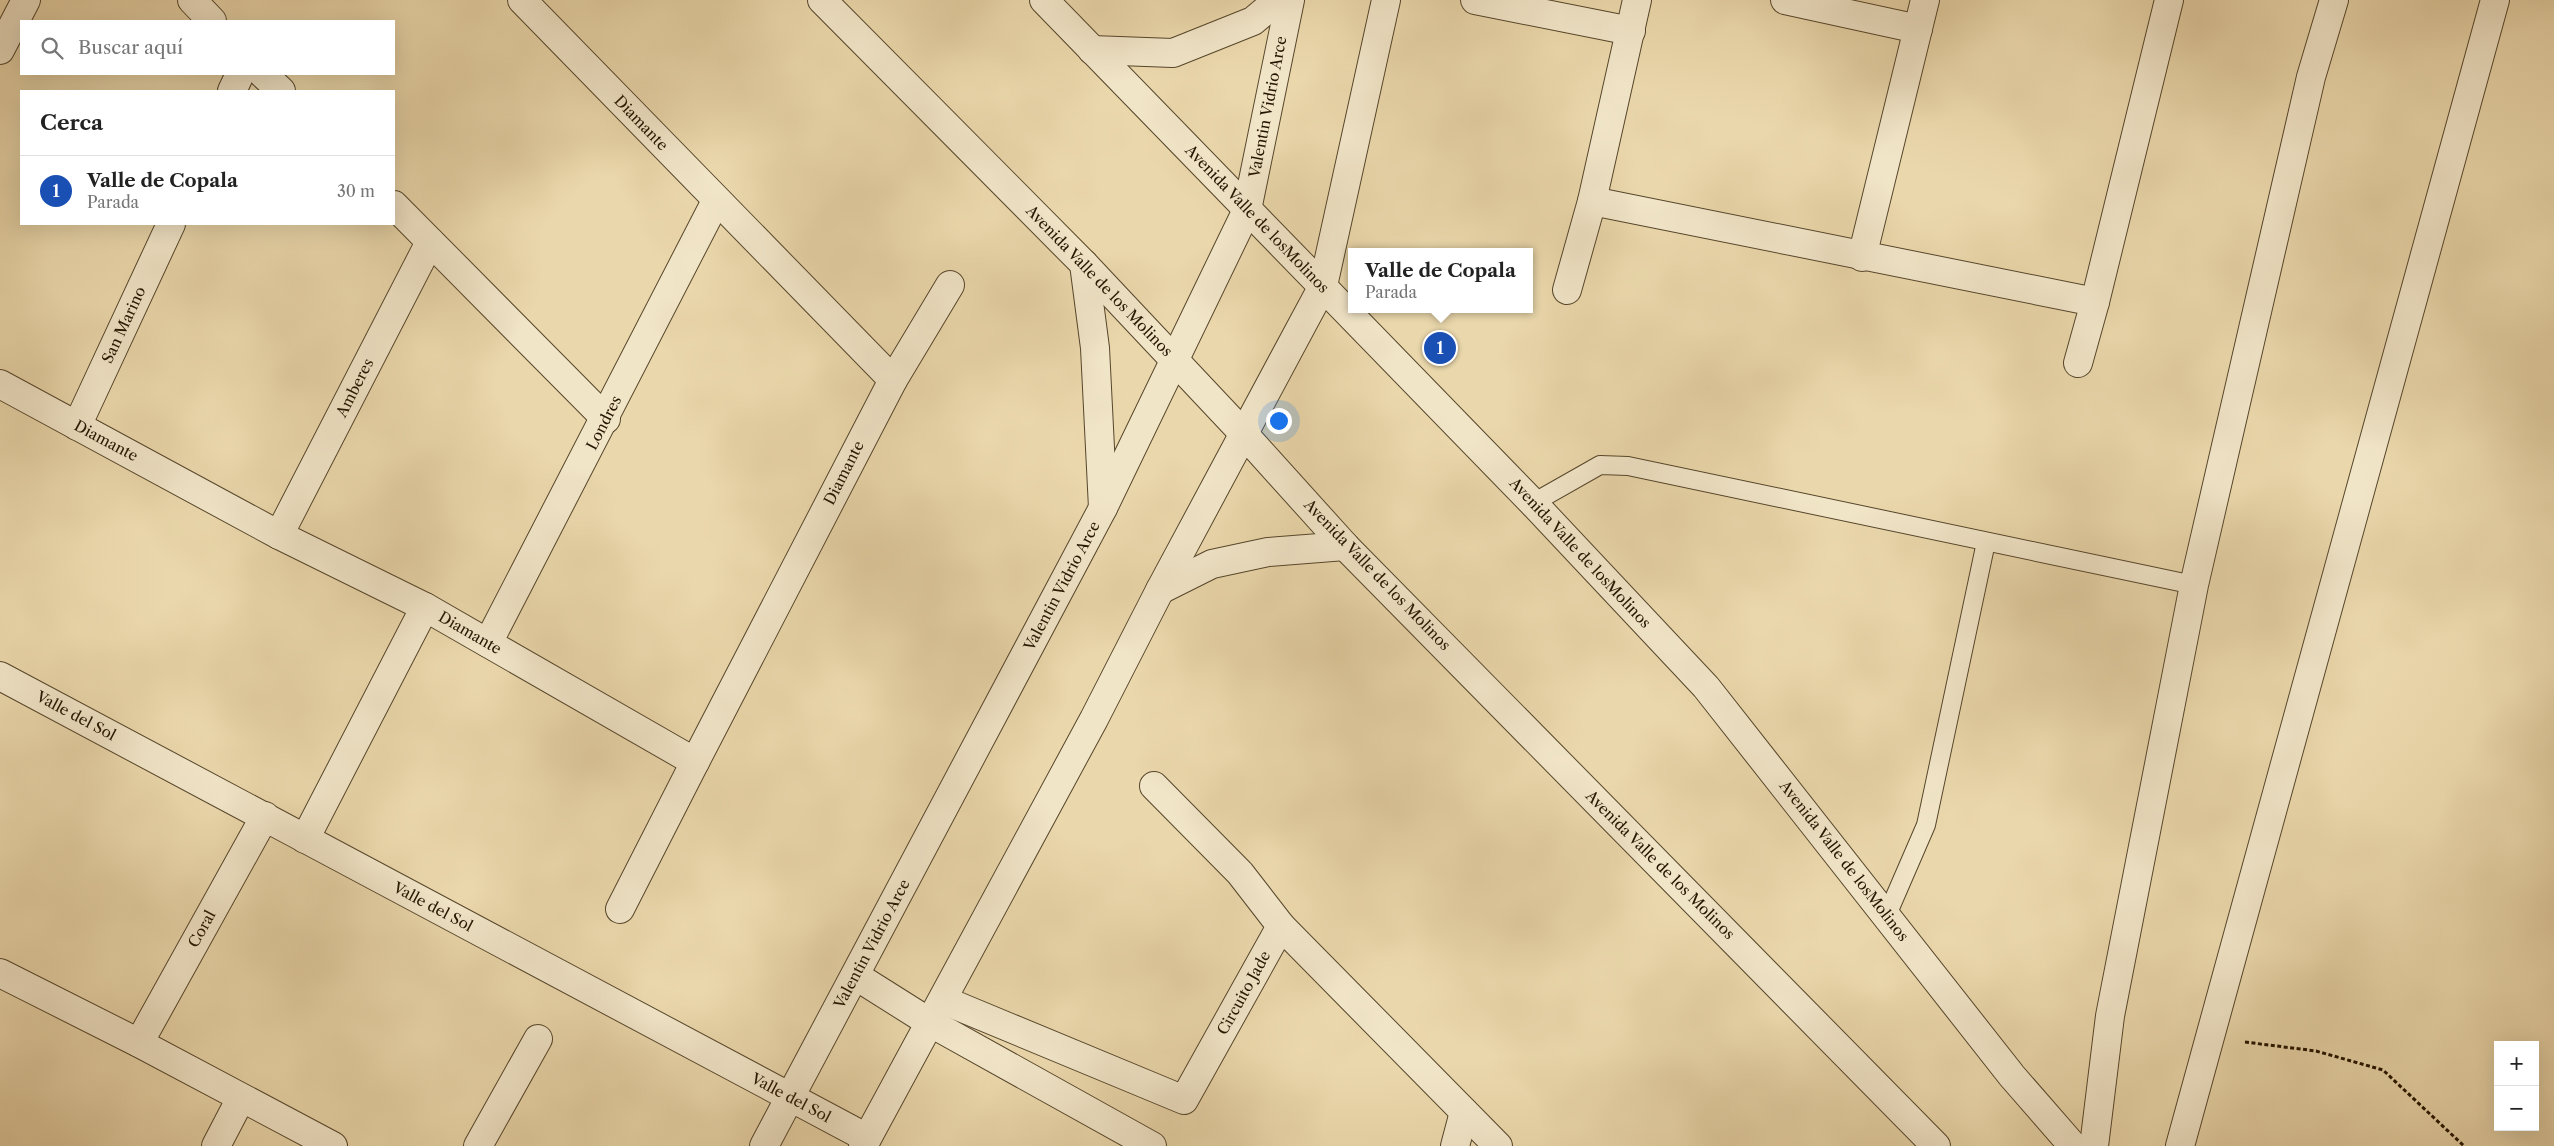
<!DOCTYPE html>
<html lang="es">
<head>
<meta charset="utf-8">
<style>
  :root { --surface:#fff; --page:#f6f6f6; --text:#222; --muted:#767676; --line:#e0e0e0; --accent:#d93025 }
  body { margin:0; font-family:"Libre Caslon Text",serif; background:var(--page); color:var(--text) }
  .controls { position:absolute; right:15px; bottom:15px; display:grid; overflow:hidden; border-radius:0px; box-shadow:0 5px 20px #0002 }
  .controls button { width:45px; height:45px; display:grid; place-items:center; padding:0; border:0; border-bottom:1px solid var(--line); background:var(--surface); color:var(--text); font:25px sans-serif }
  .you { position:absolute; left:1278px; top:420px; width:18px; height:18px; margin:-12px; border:4px solid #fff; border-radius:50%; background:#1a73e8; box-shadow:0 0 0 8px #1a73e833 }
  .badge { display:grid; place-items:center; width:32px; height:32px; border-radius:50%; background:var(--accent); color:#fff; font-size:16px; font-weight:700 }
  .pin { position:absolute; translate:-50% -50%; border:2px solid #fff; box-shadow:0 1px 5px #0006 }
  .popup { position:absolute; left:1348px; top:248px; width:185px; height:65px; box-sizing:border-box; display:grid; place-content:center; border-radius:0px; background:var(--surface); filter:drop-shadow(0 1px 4px #0005); font-size:16px; white-space:nowrap; color:var(--muted) }
  .popup b { font-size:19px; color:var(--text) }
  .popup::after { content:''; position:absolute; left:50%; top:100%; margin-left:-10px; border:10px solid transparent; border-top-color:var(--surface) }
  .list { margin:0; padding:0; list-style:none }
  h2 { display:flex; justify-content:space-between; align-items:center; height:65px; margin:0; padding:0 20px; font-size:21px }
  h2 small { font-size:16px; font-weight:400; color:var(--muted) }
  .list li { display:grid; grid-template-columns:32px 1fr auto; gap:15px; align-items:center; box-sizing:border-box; height:70px; padding:0 20px; border-top:1px solid var(--line) }
  .list b { display:block; font-size:19px; white-space:nowrap }
  .list p { margin:0; font-size:16px; white-space:nowrap; color:var(--muted) }
  .list em { font-size:16px; font-style:normal; color:var(--muted) }
  .icon { flex:none; width:28px; height:28px; fill:none; stroke:currentColor; stroke-width:2; stroke-linecap:round; stroke-linejoin:round }
  .map { position:relative; flex:none; width:2554px; height:1146px; overflow:hidden }
  .search { position:absolute; background:var(--surface); box-shadow:0 5px 20px #0002; left:20px; top:20px; width:375px; height:55px; display:flex; align-items:center; gap:12px; box-sizing:border-box; padding:0 18px; border-radius:0px; color:var(--muted); font-size:19px }
  .panel { position:absolute; background:var(--surface); box-shadow:0 5px 20px #0002; left:20px; top:90px; width:375px; height:135px; border-radius:0px }
  .map>svg:first-child { display:block }
  .lines { fill:none; stroke-linecap:round; stroke-linejoin:round }
  .service-casing { stroke:#56462b; stroke-width:20 }
  .minor-casing { stroke:#56462b; stroke-width:30 }
  .tertiary-casing { stroke:#56462b; stroke-width:30 }
  .path { stroke:#251500; stroke-width:3; stroke-dasharray:4 2.5; stroke-linecap:butt }
  .service { stroke:#f1e5c8; stroke-width:18 }
  .minor { stroke:#f1e5c8; stroke-width:28 }
  .tertiary { stroke:#f1e5c8; stroke-width:28 }
  .labels { text-anchor:middle; stroke-width:5; stroke-linejoin:round; paint-order:stroke }
  .street-label { font-size:15px; fill:#251500; stroke:#f1e5c8 }
</style>
</head>
<body>
<div class="map">
<svg width="2554" height="1146" viewBox="0 0 2554 1146">
  <rect width="100%" height="100%" fill="#ead7ab"/>
  <filter id="stains"><feTurbulence type="fractalNoise" baseFrequency=".004" numOctaves="4"/><feColorMatrix values="0 0 0 0 .2 0 0 0 0 .09 0 0 0 0 .02 0 0 0 .5 -.17"/></filter>
  <radialGradient id="worn" r=".72"><stop offset=".6" stop-color="#630" stop-opacity="0"/><stop offset="1" stop-color="#630" stop-opacity=".3"/></radialGradient>
  <g class="lines">
    <defs>
      <g id="service">
        <path d="M 1533,503 L 1600,465 L 1628,466 L 2194,585"/>
        <path d="M 1887,915 L 1926,825 L 1986,542"/>
      </g>
      <g id="minor">
        <path d="M 192,0 L 212,21"/>
        <path d="M 1475,0 L 1631,31"/>
        <path d="M 1785,0 L 1918,29"/>
        <path d="M 0,50 L 26,0"/>
        <path d="M 263,74 L 281,91"/>
        <path d="M 232,91 L 240,74"/>
        <path d="M 1592,201 L 2095,302"/>
        <path d="M 394,205 L 606,419"/>
        <path d="M 1862,257 L 1925,0"/>
        <path d="M 1567,290 L 1592,201 L 1637,0"/>
        <path d="M 2078,363 L 2095,302 L 2169,0"/>
        <path d="M 893,380 L 950,285"/>
        <path d="M 0,384 L 279,535 L 425,607 L 695,762 L 893,380 L 522,0"/>
        <path d="M 77,426 L 171,224"/>
        <path d="M 279,535 L 430,242"/>
        <path d="M 488,643 L 716,201"/>
        <path d="M 0,676 L 867,1138"/>
        <path d="M 1154,786 L 1240,873 L 1281,926"/>
        <path d="M 305,839 L 425,607"/>
        <path d="M 620,909 L 695,762"/>
        <path d="M 0,973 L 139,1043 L 333,1146"/>
        <path d="M 856,976 L 929,1022 L 1152,1146"/>
        <path d="M 943,1000 L 1184,1100 L 1281,926 L 1498,1146"/>
        <path d="M 139,1043 L 265,816"/>
        <path d="M 216,1146 L 241,1098"/>
        <path d="M 478,1146 L 538,1039"/>
        <path d="M 764,1146 L 1103,508 L 1247,210 L 1290,0"/>
        <path d="M 863,1146 L 1094,719 L 1160,590 L 1323,286 L 1386,0"/>
        <path d="M 1455,1146 L 1464,1112"/>
        <path d="M 2094,1146 L 2110,1016 L 2194,585 L 2311,77 L 2334,0"/>
        <path d="M 2180,1146 L 2495,0"/>
      </g>
      <g id="tertiary">
        <path d="M 822,0 L 1084,264 L 1244,434 L 1345,546 L 1936,1146"/>
        <path d="M 1044,0 L 1533,503 L 1706,687 L 2012,1076 L 2073,1146"/>
        <path d="M 1092,50 L 1173,53 L 1253,21 L 1278,0"/>
        <path d="M 1084,264 L 1095,348 L 1103,508"/>
        <path d="M 1160,590 L 1212,564 L 1268,552 L 1345,546"/>
      </g>
    </defs>
    <use href="#service" class="service-casing"/>
    <use href="#minor" class="minor-casing"/>
    <use href="#tertiary" class="tertiary-casing"/>
    <path class="path" d="M 2245,1042 L 2316,1051 L 2383,1070 L 2464,1146"/>
    <use href="#service" class="service"/>
    <use href="#minor" class="minor"/>
    <use href="#tertiary" class="tertiary"/>
  </g>
  <g class="labels">
    <g class="street-label">
      <text transform="translate(1268 107) rotate(-79)" y="5">Valentin Vidrio Arce</text>
      <text transform="translate(641 123) rotate(46)" y="5">Diamante</text>
      <text transform="translate(1257 219) rotate(46)" y="5">Avenida Valle de losMolinos</text>
      <text transform="translate(1099 281) rotate(46)" y="5">Avenida Valle de los Molinos</text>
      <text transform="translate(124 325) rotate(-65)" y="5">San Marino</text>
      <text transform="translate(355 388) rotate(-63)" y="5">Amberes</text>
      <text transform="translate(604 423) rotate(-63)" y="5">Londres</text>
      <text transform="translate(106 441) rotate(28)" y="5">Diamante</text>
      <text transform="translate(844 473) rotate(-63)" y="5">Diamante</text>
      <text transform="translate(1580 553) rotate(47)" y="5">Avenida Valle de losMolinos</text>
      <text transform="translate(1377 575) rotate(46)" y="5">Avenida Valle de los Molinos</text>
      <text transform="translate(1062 586) rotate(-62)" y="5">Valentin Vidrio Arce</text>
      <text transform="translate(470 633) rotate(30)" y="5">Diamante</text>
      <text transform="translate(76 716) rotate(28)" y="5">Valle del Sol</text>
      <text transform="translate(1844 861) rotate(52)" y="5">Avenida Valle de losMolinos</text>
      <text transform="translate(1660 865) rotate(45)" y="5">Avenida Valle de los Molinos</text>
      <text transform="translate(433 907) rotate(28)" y="5">Valle del Sol</text>
      <text transform="translate(202 929) rotate(-61)" y="5">Coral</text>
      <text transform="translate(872 944) rotate(-62)" y="5">Valentin Vidrio Arce</text>
      <text transform="translate(1244 993) rotate(-61)" y="5">Circuito Jade</text>
      <text transform="translate(791 1098) rotate(28)" y="5">Valle del Sol</text>
    </g>
  </g>
  <rect width="100%" height="100%" filter="url(#stains)"/>
  <rect width="100%" height="100%" fill="url(#worn)"/>
</svg>
<div class="controls">
<button>+</button>
<button>−</button>
</div>
<div class="you"></div>
<div class="pin badge" style="left:1440px;top:348px;background:#1a4fb4">1</div>
<div class="popup"><b>Valle de Copala</b>Parada</div>
<div class="search"><svg class="icon" aria-label="search" viewBox="0 0 24 24"><circle cx="10" cy="10" r="6"/><path d="M15 15l6 6"/></svg>Buscar aquí</div>
<section class="panel">
<h2>Cerca<small></small></h2>
<ul class="list">
<li><span class="badge" style="background:#1a4fb4">1</span><div><b>Valle de Copala</b><p>Parada</p></div><em>30 m</em></li>
</ul>
</section>
</div>
</body>
</html>
